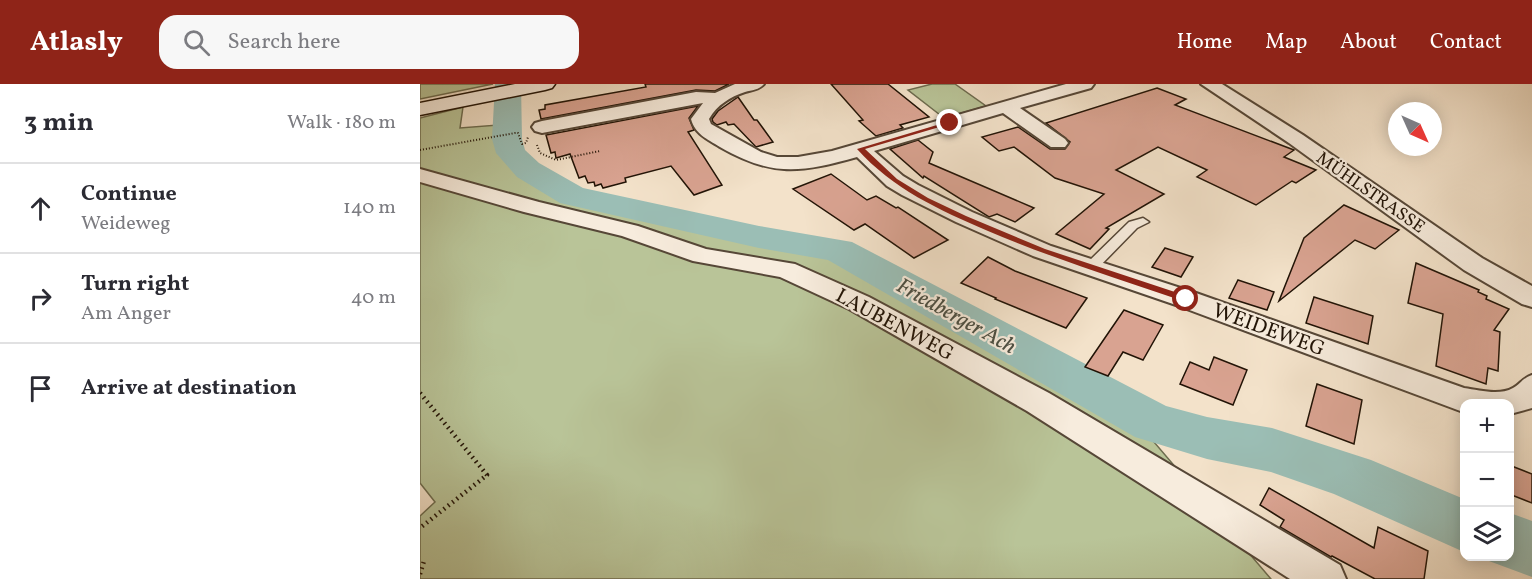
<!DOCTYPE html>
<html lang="en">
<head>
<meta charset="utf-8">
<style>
  :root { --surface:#fff; --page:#f7f7f7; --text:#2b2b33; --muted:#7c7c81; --line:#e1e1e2; --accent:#8f2418 }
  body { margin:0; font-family:Vollkorn,serif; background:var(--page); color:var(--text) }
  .controls { position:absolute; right:18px; bottom:18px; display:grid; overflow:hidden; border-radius:12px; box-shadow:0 3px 15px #0003 }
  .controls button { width:54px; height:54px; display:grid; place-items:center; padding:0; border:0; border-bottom:2px solid var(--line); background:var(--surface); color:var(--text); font:30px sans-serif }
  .compass { position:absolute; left:968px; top:18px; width:54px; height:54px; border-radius:50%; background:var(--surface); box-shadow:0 3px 15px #0003; rotate:135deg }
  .stop { position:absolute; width:18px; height:18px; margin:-14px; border:4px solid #8f2418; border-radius:50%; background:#fff }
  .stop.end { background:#8f2418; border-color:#fff; box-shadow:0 2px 6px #0008 }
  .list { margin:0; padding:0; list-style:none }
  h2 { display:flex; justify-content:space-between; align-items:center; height:78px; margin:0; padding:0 24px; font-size:26px }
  h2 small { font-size:20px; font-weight:400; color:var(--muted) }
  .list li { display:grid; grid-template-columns:39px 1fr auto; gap:18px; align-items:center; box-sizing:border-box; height:90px; padding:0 24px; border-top:2px solid var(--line) }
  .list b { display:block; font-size:22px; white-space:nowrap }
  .list p { margin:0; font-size:20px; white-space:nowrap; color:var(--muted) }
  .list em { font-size:20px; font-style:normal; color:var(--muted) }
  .icon { flex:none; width:33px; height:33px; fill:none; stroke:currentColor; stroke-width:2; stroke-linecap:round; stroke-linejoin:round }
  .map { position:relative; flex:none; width:1112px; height:495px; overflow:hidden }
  header { display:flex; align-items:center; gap:36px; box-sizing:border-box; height:84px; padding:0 30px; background:var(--accent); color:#fff }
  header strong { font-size:28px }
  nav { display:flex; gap:33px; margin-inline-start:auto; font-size:21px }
  .search { width:420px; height:54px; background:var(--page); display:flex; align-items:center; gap:15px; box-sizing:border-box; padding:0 21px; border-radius:18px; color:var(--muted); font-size:22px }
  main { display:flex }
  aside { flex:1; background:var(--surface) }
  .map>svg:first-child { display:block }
  .green { fill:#b9c498; stroke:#6d6c4f; stroke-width:1.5 }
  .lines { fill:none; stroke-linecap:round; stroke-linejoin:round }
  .river { fill:#9bbeb5; fill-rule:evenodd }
  .building { fill:#d9a391; stroke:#211306; stroke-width:1.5 }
  .lane-casing { stroke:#564737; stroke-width:3 }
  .street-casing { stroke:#564737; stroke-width:4 }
  .secondary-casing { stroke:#211306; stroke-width:3 }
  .path-far1 { stroke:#211306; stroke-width:2; stroke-dasharray:1 2; stroke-linecap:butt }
  .path { stroke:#211306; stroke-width:4.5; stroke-dasharray:1.5 4; stroke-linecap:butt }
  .lane { fill:#f7ecdd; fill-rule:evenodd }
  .street { fill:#f7ecdd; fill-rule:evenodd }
  .secondary { fill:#f7ecdd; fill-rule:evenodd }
  .route { fill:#8f2418 }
  .labels { text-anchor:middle; stroke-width:4.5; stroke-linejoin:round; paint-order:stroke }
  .far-street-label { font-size:18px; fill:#211306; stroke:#f7ecdd }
  .street-label { font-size:21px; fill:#211306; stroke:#f7ecdd }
  .water-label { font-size:22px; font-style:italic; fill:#4c4f43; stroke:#f7ecdd }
</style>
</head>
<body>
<header>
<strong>Atlasly</strong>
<div class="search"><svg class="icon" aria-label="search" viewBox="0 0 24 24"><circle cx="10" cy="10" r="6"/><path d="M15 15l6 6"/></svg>Search here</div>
<nav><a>Home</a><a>Map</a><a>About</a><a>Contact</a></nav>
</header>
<main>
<aside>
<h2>3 min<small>Walk · 180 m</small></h2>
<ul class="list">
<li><svg class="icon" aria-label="ahead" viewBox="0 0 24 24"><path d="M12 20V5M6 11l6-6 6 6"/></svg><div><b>Continue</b><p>Weideweg</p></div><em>140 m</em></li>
<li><svg class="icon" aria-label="right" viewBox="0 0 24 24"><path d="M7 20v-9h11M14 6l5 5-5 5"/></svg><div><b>Turn right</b><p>Am Anger</p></div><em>40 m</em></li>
<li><svg class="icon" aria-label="arrive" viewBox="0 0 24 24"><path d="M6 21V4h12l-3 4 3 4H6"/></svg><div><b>Arrive at destination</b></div></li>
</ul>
</aside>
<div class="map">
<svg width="1112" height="495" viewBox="0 0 1112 495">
  <rect width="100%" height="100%" fill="#f3e2ca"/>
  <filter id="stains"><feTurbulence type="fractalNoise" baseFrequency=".00333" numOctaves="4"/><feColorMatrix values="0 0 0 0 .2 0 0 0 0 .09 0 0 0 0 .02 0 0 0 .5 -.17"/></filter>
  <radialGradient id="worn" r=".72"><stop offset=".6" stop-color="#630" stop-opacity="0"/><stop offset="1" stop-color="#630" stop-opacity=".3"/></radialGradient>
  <g class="green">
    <path d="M 0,0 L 73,0 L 0,15 Z"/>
    <path d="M 512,0 L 535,0 L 566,22 L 524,34 L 488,6 Z"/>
    <path d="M 43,23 L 40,44 L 78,41 L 76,61 L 83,75 L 102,91 L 147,118 L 414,173 L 705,324 L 851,495 L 0,495 L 0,432 L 15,418 L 0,399 L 0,34 Z"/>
  </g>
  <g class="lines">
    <g class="river">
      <path d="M 75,0 L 101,0 L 102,55 L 105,66 L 119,79 L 163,104 L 339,142 L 432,158 L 746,322 L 787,333 L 852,344 L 951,376 L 1044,415 L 1044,468 L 914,410 L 851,388 L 787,375 L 715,353 L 408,176 L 339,164 L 140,119 L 97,93 L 76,69 L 72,55 Z"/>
      <path d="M 1090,429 L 1112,437 L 1112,493 L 1069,477 L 1068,472 L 1090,472 Z"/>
    </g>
  </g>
  <g class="building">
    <path d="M 225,0 L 309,0 L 295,7 L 276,6 L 121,35 L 119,26 L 125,25 L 125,21 L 226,3 Z"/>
    <path d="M 411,0 L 468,0 L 509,33 L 480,41 L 483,44 L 456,52 L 439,37 L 443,36 Z"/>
    <path d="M 737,4 L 766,15 L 755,21 L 874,66 L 864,73 L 896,86 L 876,99 L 872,97 L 836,121 L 777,93 L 787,86 L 738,63 L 696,86 L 744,110 L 686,144 L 689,145 L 670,165 L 636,150 L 684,110 L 635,94 L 594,63 L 579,67 L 562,53 L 598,43 L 630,65 L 645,65 L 650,58 L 626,39 Z"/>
    <path d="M 318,13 L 334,36 L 337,36 L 353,58 L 336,63 L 314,40 L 308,41 L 306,38 L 297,41 L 293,38 L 292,35 L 298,27 Z"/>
    <path d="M 278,22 L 269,34 L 274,46 L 268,48 L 302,101 L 274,111 L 251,82 L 205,94 L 206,98 L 183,104 L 181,100 L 175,102 L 174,98 L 168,99 L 165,92 L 159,94 L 150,70 L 136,74 L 135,68 L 131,69 L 126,51 Z"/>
    <path d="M 498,56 L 513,68 L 509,79 L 614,124 L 595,138 L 577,130 L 569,133 L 504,92 L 503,94 L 470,65 Z"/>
    <path d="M 411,90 L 447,116 L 456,112 L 476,124 L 478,123 L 528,156 L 494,174 L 445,140 L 434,146 L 373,105 Z"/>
    <path d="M 924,121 L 979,146 L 955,165 L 935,156 L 859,217 L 884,154 Z"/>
    <path d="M 745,164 L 773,173 L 761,193 L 732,183 Z"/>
    <path d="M 568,173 L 595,187 L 667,214 L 646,244 L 575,215 L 576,214 L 541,199 Z"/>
    <path d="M 996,179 L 1059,206 L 1058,208 L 1067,212 L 1066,215 L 1089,225 L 1074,246 L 1080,248 L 1078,287 L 1068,284 L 1066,300 L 1016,282 L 1023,230 L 988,219 Z"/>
    <path d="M 818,196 L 854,208 L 847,226 L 809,214 Z"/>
    <path d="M 894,213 L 953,232 L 948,260 L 886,239 Z"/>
    <path d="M 704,226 L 743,241 L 723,276 L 703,268 L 688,292 L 665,283 Z"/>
    <path d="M 794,273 L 827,286 L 813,321 L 760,300 L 770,278 L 789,286 Z"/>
    <path d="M 897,300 L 942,316 L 934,360 L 886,342 Z"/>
    <path d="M 1089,381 L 1112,390 L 1112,419 L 1089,410 Z"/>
    <path d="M 849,404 L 954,464 L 958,443 L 1008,467 L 1004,495 L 955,495 L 912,472 L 911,473 L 860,443 L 864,436 L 840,421 Z"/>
  </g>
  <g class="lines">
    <defs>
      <path id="lane" d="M 723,134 L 729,138 L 717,144 L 676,186 L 666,186 L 664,183 L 666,180 L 709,138 Z"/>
      <g id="street">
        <path d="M 315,0 L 344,0 C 339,6 332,6 325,8 C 310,13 297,21 289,35 L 291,40 L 341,68 L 357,73 L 378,73 L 412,67 L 646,0 L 674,0 L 671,4 L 600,24 L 645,55 L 648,59 L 645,63 L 631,63 L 583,29 L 454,67 L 483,92 L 498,101 L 552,128 L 631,162 L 776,209 L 1044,304 C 1059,306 1079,312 1093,304 C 1101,300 1101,295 1112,291 L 1112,324 L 1090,330 L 1090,320 L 1044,320 L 1043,328 L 756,221 L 613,172 L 536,138 L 482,111 L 467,102 L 437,73 C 380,89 352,93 300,63 C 287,55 275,50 271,35 L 283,19 L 122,49 L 115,47 L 112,43 L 115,39 L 122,37 L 276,8 L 295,9 Z"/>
        <path d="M 781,0 L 802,0 L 883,51 L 1062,174 L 1112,202 L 1112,223 L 1102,220 L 1044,186 L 869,59 Z"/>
        <path d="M 0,85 L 119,118 L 218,142 L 286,165 L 375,180 L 449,213 L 629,309 L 920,481 L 926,495 L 870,495 L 607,327 L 429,225 L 360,193 L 273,177 L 202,152 L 104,128 L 0,98 Z"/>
      </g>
      <path id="secondary" d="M 95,0 L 135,0 L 132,4 L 125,6 L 0,31 L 0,19 Z"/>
    </defs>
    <use href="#lane" class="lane-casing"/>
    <use href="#street" class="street-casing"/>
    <use href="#secondary" class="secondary-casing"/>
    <g class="path-far1">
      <path d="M 117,61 L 120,69 L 136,76 L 180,67"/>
      <path d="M 0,66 L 95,49 L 98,49 L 102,60 L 106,59 L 108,53"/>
    </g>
    <g class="path">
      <path d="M 0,309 L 67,391 L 0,444"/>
      <path d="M 0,490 L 4,477"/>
    </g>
    <use href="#lane" class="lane"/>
    <use href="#street" class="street"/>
    <use href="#secondary" class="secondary"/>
  </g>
  <path class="route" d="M 527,38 L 533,39 L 445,65 L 477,95 L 508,114 L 546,132 L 625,165 L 770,213 L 770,217 L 763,217 C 698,195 632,174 568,147 C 519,126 473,105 437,65 Z"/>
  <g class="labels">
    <g class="far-street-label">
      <text transform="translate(951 108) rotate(35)" y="6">MÜHLSTRASSE</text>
    </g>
    <g class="street-label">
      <text transform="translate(475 240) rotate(28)" y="7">LAUBENWEG</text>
      <text transform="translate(849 245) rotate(20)" y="7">WEIDEWEG</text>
    </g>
    <g class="water-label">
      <text transform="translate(537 231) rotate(29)" y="8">Friedberger Ach</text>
    </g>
  </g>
  <rect width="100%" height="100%" filter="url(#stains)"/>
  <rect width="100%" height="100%" fill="url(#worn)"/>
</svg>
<div class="controls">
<button>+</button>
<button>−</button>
<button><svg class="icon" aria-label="layers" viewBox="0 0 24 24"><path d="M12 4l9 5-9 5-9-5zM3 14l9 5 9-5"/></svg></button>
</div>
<svg class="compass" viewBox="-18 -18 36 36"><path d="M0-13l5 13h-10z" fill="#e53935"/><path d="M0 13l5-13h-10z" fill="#7c7c81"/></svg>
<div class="stop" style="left:766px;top:215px"></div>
<div class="stop end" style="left:530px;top:39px"></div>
</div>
</main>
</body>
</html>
